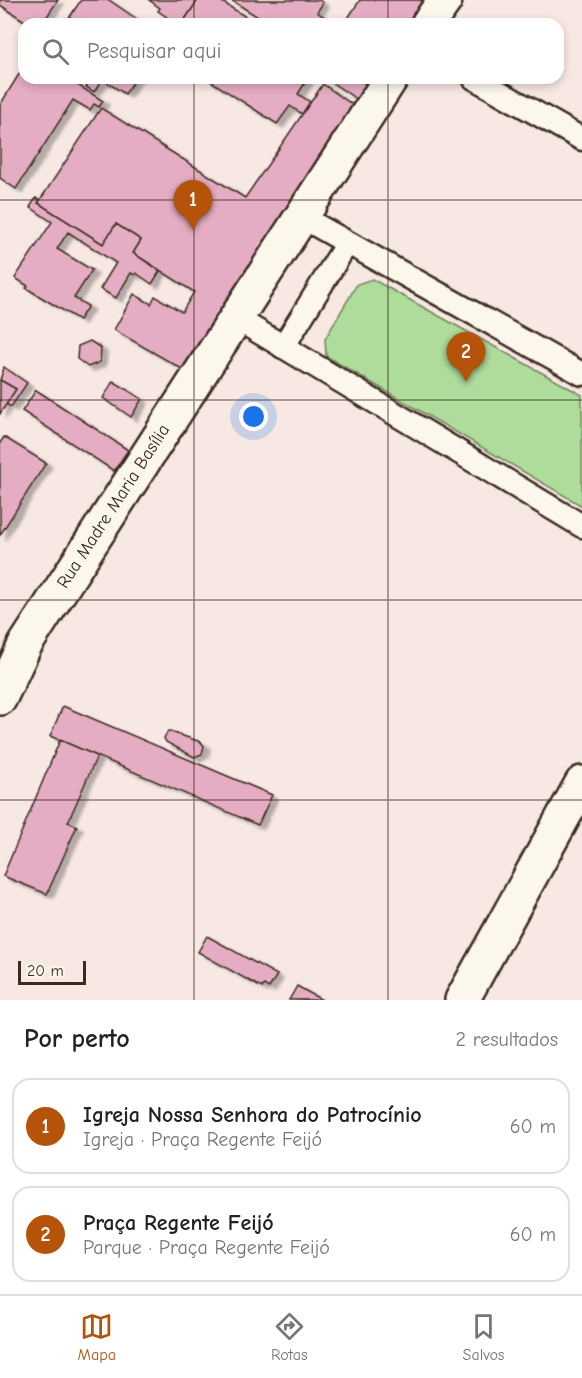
<!DOCTYPE html>
<html lang="pt">
<head>
<meta charset="utf-8">
<style>
  :root { --surface:#fff; --page:#f6f6f6; --text:#222; --muted:#767676; --line:#e0e0e0; --accent:#b45309 }
  body { margin:0; font-family:"Comic Neue",sans-serif; background:var(--page); color:var(--text) }
  .scale { position:absolute; left:18px; bottom:15px; width:68px; box-sizing:border-box; padding-left:6px; border:3px solid #3b2a1e; border-top:0; font-size:16px; line-height:21px; white-space:nowrap; color:#3b2a1e; -webkit-text-stroke:4px #fbf7ec; paint-order:stroke }
  .you { position:absolute; left:254px; top:417px; width:21px; height:21px; margin:-15px; border:4px solid #fff; border-radius:50%; background:#1a73e8; box-shadow:0 0 0 9px #1a73e833 }
  .badge { display:grid; place-items:center; width:39px; height:39px; border-radius:50%; background:var(--accent); color:#fff; font-size:20px; font-weight:700 }
  .pin { position:absolute; translate:-50% -50px; filter:drop-shadow(0 2px 3px #0008) }
  .pin::after { content:''; position:absolute; top:32px; width:21px; height:18px; background:inherit; clip-path:polygon(0 0,100% 0,50% 100%) }
  .list { margin:0; padding:0; list-style:none }
  h2 { display:flex; justify-content:space-between; align-items:center; height:78px; margin:0; padding:0 24px; font-size:26px }
  h2 small { font-size:20px; font-weight:400; color:var(--muted) }
  .list li { display:grid; grid-template-columns:39px 1fr auto; gap:18px; align-items:center; box-sizing:border-box; height:96px; margin:0 12px 12px; padding:0 12px; border:2px solid var(--line); border-radius:18px }
  .list b { display:block; font-size:22px; white-space:nowrap }
  .list p { margin:0; font-size:20px; white-space:nowrap; color:var(--muted) }
  .list em { font-size:20px; font-style:normal; color:var(--muted) }
  .icon { flex:none; width:33px; height:33px; fill:none; stroke:currentColor; stroke-width:2; stroke-linecap:round; stroke-linejoin:round }
  .map { position:relative; flex:none; width:582px; height:1000px; overflow:hidden }
  .search { position:absolute; background:var(--surface); box-shadow:0 3px 9px #0003; left:18px; right:18px; top:18px; height:66px; display:flex; align-items:center; gap:15px; box-sizing:border-box; padding:0 21px; border-radius:18px; color:var(--muted); font-size:22px }
  .sheet { height:294px; background:var(--surface) }
  nav { display:flex; justify-content:space-around; align-items:center; box-sizing:border-box; height:84px; border-top:2px solid var(--line); background:var(--surface); font-size:16px; color:var(--muted) }
  nav a { display:grid; justify-items:center; gap:3px }
  nav .on { color:var(--accent) }
  .map>svg:first-child { display:block }
  .green { fill:#addc9b; stroke:#74835c; stroke-width:1.5 }
  .building { fill:#e5adc3; stroke:#3b2a1e; stroke-width:1.5; filter:url(#shadow) }
  .lines { fill:none; stroke-linecap:round; stroke-linejoin:round }
  .street-casing { stroke:#3b2a1e; stroke-width:27 }
  .secondary-casing { stroke:#3b2a1e; stroke-width:38 }
  .street { stroke:#fbf7ec; stroke-width:22 }
  .secondary { stroke:#fbf7ec; stroke-width:33 }
  .grid { fill:none; stroke:#3b2a1e; stroke-width:1.5; stroke-opacity:0.55 }
  .labels { text-anchor:middle; stroke-width:4.5; stroke-linejoin:round; paint-order:stroke }
  .street-label { font-size:18px; fill:#3b2a1e; stroke:#fbf7ec }
</style>
</head>
<body>
<div class="map">
<svg width="582" height="1000" viewBox="0 0 582 1000">
  <defs>
    <filter id="shadow"><feDropShadow dx="6" dy="4" stdDeviation="1.5" flood-color="#0004"/></filter>
  </defs>
  <rect width="100%" height="100%" fill="#f7e8e4"/>
  <filter id="ink" filterUnits="userSpaceOnUse"><feTurbulence type="fractalNoise" baseFrequency=".0167" numOctaves="2"/><feDisplacementMap in="SourceGraphic" scale="12" xChannelSelector="R" yChannelSelector="G"/><feConvolveMatrix kernelMatrix="1 2 1 2 8 2 1 2 1" color-interpolation-filters="sRGB"/></filter>
  <g filter="url(#ink)">
    <path class="green" d="M 372,279 L 582,395 L 582,506 L 326,356 L 325,339 L 357,284 Z"/>
    <g class="building">
      <path d="M 0,0 L 58,0 L 42,24 L 29,24 L 0,5 Z"/>
      <path d="M 81,0 L 109,0 L 144,24 L 65,24 Z"/>
      <path d="M 149,0 L 198,0 L 182,24 L 177,24 L 158,11 L 160,8 Z"/>
      <path d="M 198,0 L 219,0 L 246,17 L 241,24 L 182,24 Z"/>
      <path d="M 231,0 L 319,0 L 323,3 L 317,12 L 335,24 L 269,24 Z"/>
      <path d="M 360,0 L 425,0 L 409,24 L 344,24 Z"/>
      <path d="M 24,66 L 24,78 L 67,78 L 103,101 L 99,107 L 94,104 L 90,110 L 73,100 L 16,189 L 0,178 L 0,105 Z"/>
      <path d="M 92,78 L 103,79 L 94,92 L 86,87 Z"/>
      <path d="M 100,78 L 136,78 L 125,94 Z"/>
      <path d="M 206,78 L 308,78 L 298,94 L 310,102 L 302,114 L 290,106 L 277,124 Z"/>
      <path d="M 325,78 L 356,78 L 368,85 L 358,100 Z"/>
      <path d="M 356,78 L 373,78 L 368,85 Z"/>
      <path d="M 323,84 L 354,106 L 182,369 L 114,330 L 134,294 L 151,304 L 155,296 L 182,312 L 194,292 L 133,253 L 141,240 L 116,224 L 103,244 L 38,203 L 101,108 L 245,198 Z"/>
      <path d="M 36,198 L 40,200 L 38,203 L 103,244 L 116,224 L 141,240 L 133,253 L 160,271 L 152,284 L 136,273 L 135,275 L 131,273 L 116,298 L 100,289 L 116,263 L 68,232 L 57,249 L 92,270 L 74,298 L 88,306 L 79,320 L 26,288 L 28,286 L 15,278 L 52,222 L 30,207 Z"/>
      <path d="M 90,341 L 101,348 L 100,362 L 88,367 L 77,359 L 78,346 Z"/>
      <path d="M 4,367 L 27,383 L 11,407 L 6,404 L 16,389 L 0,380 Z"/>
      <path d="M 0,380 L 16,389 L 0,414 Z"/>
      <path d="M 113,381 L 142,399 L 131,417 L 103,398 Z"/>
      <path d="M 36,390 L 128,450 L 114,471 L 22,411 Z"/>
      <path d="M 4,437 L 46,463 L 0,535 L 0,443 Z"/>
      <path d="M 63,706 L 272,795 L 258,825 L 50,736 Z"/>
      <path d="M 168,731 L 201,742 L 204,746 L 202,754 L 194,757 L 166,742 L 164,738 Z"/>
      <path d="M 60,740 L 97,756 L 68,822 L 77,826 L 47,894 L 3,876 Z"/>
      <path d="M 207,936 L 277,975 L 269,988 L 264,985 L 262,988 L 198,952 Z"/>
      <path d="M 297,986 L 322,1000 L 289,1000 Z"/>
    </g>
    <g class="lines">
      <defs>
        <g id="street">
          <path d="M 474,78 L 582,139"/>
          <path d="M 300,216 L 582,374"/>
          <path d="M 234,317 L 582,526"/>
          <path d="M 283,347 L 347,243"/>
        </g>
        <g id="secondary">
          <path d="M 428,24 L 445,0"/>
          <path d="M 0,698 L 25,645 L 391,78"/>
          <path d="M 462,1000 L 582,783"/>
        </g>
      </defs>
      <use href="#street" class="street-casing"/>
      <use href="#secondary" class="secondary-casing"/>
      <use href="#street" class="street"/>
      <use href="#secondary" class="secondary"/>
    </g>
  </g>
  <path class="grid" d="M 194,0 L 194,24M 388,0 L 388,24M 194,78 L 194,1000M 388,78 L 388,1000M 0,200 L 582,200M 0,400 L 582,400M 0,600 L 582,600M 0,800 L 582,800"/>
  <g class="labels">
    <g class="street-label">
      <text transform="translate(113 506) rotate(-57)" y="6">Rua Madre Maria Basília</text>
    </g>
  </g>
</svg>
<div class="scale">20 m</div>
<div class="you"></div>
<div class="pin badge" style="left:193px;top:230px">1</div>
<div class="pin badge" style="left:466px;top:382px">2</div>
<div class="search"><svg class="icon" aria-label="search" viewBox="0 0 24 24"><circle cx="10" cy="10" r="6"/><path d="M15 15l6 6"/></svg>Pesquisar aqui</div>
</div>
<section class="sheet">
<h2>Por perto<small>2 resultados</small></h2>
<ul class="list">
<li><span class="badge">1</span><div><b>Igreja Nossa Senhora do Patrocínio</b><p>Igreja · Praça Regente Feijó</p></div><em>60 m</em></li>
<li><span class="badge">2</span><div><b>Praça Regente Feijó</b><p>Parque · Praça Regente Feijó</p></div><em>60 m</em></li>
</ul>
</section>
<nav>
<a class="on"><svg class="icon" aria-label="map" viewBox="0 0 24 24"><path d="M3 6l6-2 6 2 6-2v14l-6 2-6-2-6 2zM9 4v14M15 6v14"/></svg>Mapa</a>
<a><svg class="icon" aria-label="directions" viewBox="0 0 24 24"><path d="M12 3l9 9-9 9-9-9zM9 14v-3h6M13 9l2 2-2 2"/></svg>Rotas</a>
<a><svg class="icon" aria-label="saved" viewBox="0 0 24 24"><path d="M7 4h10v16l-5-4-5 4z"/></svg>Salvos</a>
</nav>
</body>
</html>
